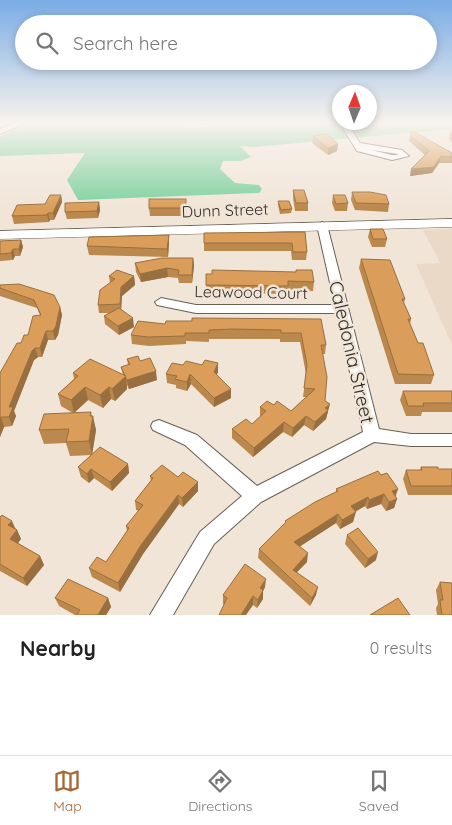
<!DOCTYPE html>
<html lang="en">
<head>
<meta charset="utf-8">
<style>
  :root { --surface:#fff; --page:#f6f6f6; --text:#222; --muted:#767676; --line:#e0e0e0; --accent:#a86632 }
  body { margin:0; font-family:Quicksand,sans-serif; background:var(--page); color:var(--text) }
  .compass { position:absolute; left:332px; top:85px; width:45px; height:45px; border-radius:50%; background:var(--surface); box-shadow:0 2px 8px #0003; rotate:2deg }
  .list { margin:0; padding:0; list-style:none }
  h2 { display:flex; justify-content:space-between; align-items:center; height:65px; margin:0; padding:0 20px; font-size:21px }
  h2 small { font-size:16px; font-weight:400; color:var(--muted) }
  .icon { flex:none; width:28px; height:28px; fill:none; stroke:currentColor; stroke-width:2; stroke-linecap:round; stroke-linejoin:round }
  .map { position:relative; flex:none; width:452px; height:615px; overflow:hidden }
  .search { position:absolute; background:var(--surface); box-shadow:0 2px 8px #0003; left:15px; right:15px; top:15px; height:55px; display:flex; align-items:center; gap:12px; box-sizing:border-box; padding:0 18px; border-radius:28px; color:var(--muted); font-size:19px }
  .sheet { height:140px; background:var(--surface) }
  nav { display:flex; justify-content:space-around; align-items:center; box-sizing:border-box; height:70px; border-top:1px solid var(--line); background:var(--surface); font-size:14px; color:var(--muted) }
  nav a { display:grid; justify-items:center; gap:2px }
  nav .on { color:var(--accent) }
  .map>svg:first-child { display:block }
  .built { fill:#ead9c7 }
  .green { fill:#7ed1a0 }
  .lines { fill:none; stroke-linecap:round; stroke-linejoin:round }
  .street-casing { stroke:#695f54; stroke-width:2 }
  .secondary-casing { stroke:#695f54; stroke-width:1 }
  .street { fill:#fff; fill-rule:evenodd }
  .secondary { fill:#fff; fill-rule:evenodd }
  .wall { fill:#bb884d }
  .shaded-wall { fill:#996f3f }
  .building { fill:#da9e5a; stroke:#996f3f }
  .labels { text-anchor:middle; stroke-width:5; stroke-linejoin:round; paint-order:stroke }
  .street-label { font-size:16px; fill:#332e29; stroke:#f1e5d8 }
  .near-street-label { font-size:19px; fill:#332e29; stroke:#f1e5d8 }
</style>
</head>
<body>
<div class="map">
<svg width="452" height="615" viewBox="0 0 452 615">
  <rect width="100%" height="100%" fill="#f1e5d8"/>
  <path class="built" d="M 452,229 L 452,345 L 416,264 L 440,263 L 423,230 Z"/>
  <path class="green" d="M 32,122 L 159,122 L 192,128 L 261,122 L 452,122 L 452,129 L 254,147 L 240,146 L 251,157 L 240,161 L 223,161 L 220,169 L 235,183 L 259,185 L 262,189 L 259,193 L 78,200 L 67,180 L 85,153 L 0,156 L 0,137 L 11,131 Z"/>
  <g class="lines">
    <defs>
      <g id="street">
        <path d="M 17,122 L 27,122 L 0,134 L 0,129 Z"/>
        <path d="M 339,122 L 346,122 L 360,143 L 402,150 L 409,156 L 392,160 L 357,151 ZM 372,150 L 397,154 L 398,155 L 392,155 Z"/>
        <path d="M 322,222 L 327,225 L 379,429 L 411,434 L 452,434 L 452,446 L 411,446 L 374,442 L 261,502 L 214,544 L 173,615 L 150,615 L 200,532 L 242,496 L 185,445 L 153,430 L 151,426 L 153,422 L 159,420 L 197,435 L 257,486 L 363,432 L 337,313 L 196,313 L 157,305 L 155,302 L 161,298 L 196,305 L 335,305 L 317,225 Z"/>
      </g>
      <path id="secondary" d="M 452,219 L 452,227 L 0,239 L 0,231 Z"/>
    </defs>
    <use href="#street" class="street-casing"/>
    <use href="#secondary" class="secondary-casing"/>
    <use href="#street" class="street"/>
    <use href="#secondary" class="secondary"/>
  </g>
  <g class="wall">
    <path d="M 451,129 L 452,129 L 452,143 L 449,139 Z"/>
    <path d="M 410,135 L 452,153 L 452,163 L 439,163 L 432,173 L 410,176 L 425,155 L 409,141 Z"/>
    <path d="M 313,136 L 338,144 L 337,151 L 328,155 L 312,143 Z"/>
    <path d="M 293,190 L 308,203 L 308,211 L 295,211 L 293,198 Z"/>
    <path d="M 352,192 L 389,204 L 388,212 L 355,210 L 351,200 Z"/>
    <path d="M 61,195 L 62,202 L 54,220 L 50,220 L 49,222 L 14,224 L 12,216 L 45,204 Z"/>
    <path d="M 333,195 L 348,203 L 347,211 L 335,211 L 332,203 Z"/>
    <path d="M 186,199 L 186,216 L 150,216 L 149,208 Z"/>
    <path d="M 278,201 L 292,209 L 291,213 L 280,214 L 278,205 Z"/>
    <path d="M 99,202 L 100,210 L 98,218 L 67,219 L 65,212 Z"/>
    <path d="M 370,229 L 387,239 L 385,247 L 372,247 L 368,237 Z"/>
    <path d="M 305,232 L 307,252 L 306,260 L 292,260 L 291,251 L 204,251 L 204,243 Z"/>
    <path d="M 169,235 L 169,243 L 168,257 L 89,255 L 87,246 Z"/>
    <path d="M 21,240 L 23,247 L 20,256 L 15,256 L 13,260 L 0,261 L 0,241 Z"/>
    <path d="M 193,258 L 194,266 L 192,283 L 179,283 L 178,278 L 168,277 L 141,282 L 136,272 L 135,263 Z"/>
    <path d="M 361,259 L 405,299 L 404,303 L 411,319 L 410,324 L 418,343 L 434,375 L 431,384 L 395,384 L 359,268 Z"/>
    <path d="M 296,270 L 314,282 L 313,291 L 288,290 L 288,294 L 206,293 L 206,285 L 296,272 Z"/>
    <path d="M 109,276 L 134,276 L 135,285 L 122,296 L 121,309 L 134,327 L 119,335 L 105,324 L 104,316 L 109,313 L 99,313 L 98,305 L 110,283 Z"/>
    <path d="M 0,285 L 60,307 L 62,315 L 58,335 L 55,340 L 48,340 L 42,357 L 38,357 L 34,360 L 14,411 L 16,416 L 12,426 L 4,427 L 0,437 L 0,373 L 21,343 L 28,335 L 40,315 L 37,308 L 0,296 Z"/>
    <path d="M 321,319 L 326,345 L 325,354 L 322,354 L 325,401 L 328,413 L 327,414 L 326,419 L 313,431 L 304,425 L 292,437 L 283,432 L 253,457 L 232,438 L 232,429 L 252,424 L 260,417 L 260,407 L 274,405 L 291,411 L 306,397 L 303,397 L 306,374 L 300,342 L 280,342 L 280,339 L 209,339 L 209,342 L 186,341 L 186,344 L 149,346 L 132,344 L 131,335 L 165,324 Z"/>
    <path d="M 127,359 L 140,361 L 157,380 L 129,389 L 127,385 L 127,389 L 115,401 L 111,399 L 103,408 L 88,400 L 74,413 L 92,416 L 96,430 L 92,455 L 128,464 L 129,473 L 112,491 L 94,478 L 89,483 L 81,477 L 78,467 L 92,455 L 70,456 L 66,443 L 44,444 L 39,430 L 73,413 L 61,406 L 58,394 L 74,379 L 73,373 L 123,375 L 121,367 L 128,365 Z"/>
    <path d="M 218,372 L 217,375 L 231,398 L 214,407 L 191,384 L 187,391 L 176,388 L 176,385 L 167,383 L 166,374 Z"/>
    <path d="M 403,391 L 452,391 L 452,412 L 422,412 L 421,416 L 406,416 L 400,400 Z"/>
    <path d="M 421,467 L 438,469 L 452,469 L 452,495 L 408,495 L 403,479 L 406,470 L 420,470 Z"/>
    <path d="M 381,475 L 398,489 L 395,496 L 397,499 L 394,508 L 386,511 L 381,504 L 367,509 L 365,506 L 355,512 L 353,522 L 340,529 L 336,523 L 300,546 L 307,562 L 297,572 L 316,595 L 310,606 L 258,558 L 259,549 L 285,524 L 285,521 L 336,492 L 336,489 Z"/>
    <path d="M 150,476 L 198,491 L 183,507 L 179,504 L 143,554 L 120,592 L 92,577 L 89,568 L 106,562 L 127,531 L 126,526 L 139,511 L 136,510 L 135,501 L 151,481 Z"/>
    <path d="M 0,517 L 17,530 L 21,539 L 18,543 L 40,556 L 44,565 L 27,586 L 0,571 Z"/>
    <path d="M 347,535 L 376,560 L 365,568 L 345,544 Z"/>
    <path d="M 440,582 L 452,615 L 437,615 L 436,608 L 438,604 L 436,590 Z"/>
    <path d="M 265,587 L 263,591 L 263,599 L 257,608 L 253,605 L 224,604 L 223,604 L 223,595 Z"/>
    <path d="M 55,598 L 108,598 L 111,607 L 106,615 L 75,615 L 59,606 Z"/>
  </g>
  <g class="shaded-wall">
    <path d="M 338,144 L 337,151 L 328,155 L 328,148 Z"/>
    <path d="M 441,156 L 439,163 L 432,173 L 410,176 L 411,169 Z"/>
    <path d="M 61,195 L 62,202 L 54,220 L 53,213 Z"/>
    <path d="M 99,202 L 100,210 L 98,218 L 97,211 Z"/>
    <path d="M 48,213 L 50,220 L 49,222 L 47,215 Z"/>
    <path d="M 169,235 L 169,243 L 168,257 L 167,249 Z"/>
    <path d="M 21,240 L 23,247 L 20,256 L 19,249 Z"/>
    <path d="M 13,249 L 15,256 L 13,260 L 11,253 Z"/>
    <path d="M 193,258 L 194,266 L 192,283 L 192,275 Z"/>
    <path d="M 167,268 L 168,277 L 141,282 L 140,274 Z"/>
    <path d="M 134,276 L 135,285 L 122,296 L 121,312 L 120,304 L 121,287 Z"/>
    <path d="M 60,307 L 62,315 L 58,335 L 55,340 L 53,331 Z"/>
    <path d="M 133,318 L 134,327 L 119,335 L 118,326 Z"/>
    <path d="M 46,331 L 48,340 L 42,357 L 40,348 Z"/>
    <path d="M 35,348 L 38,357 L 34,360 L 14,411 L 16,416 L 12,426 L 9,417 L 9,407 L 32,351 Z"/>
    <path d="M 218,363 L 218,372 L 214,381 L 214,372 Z"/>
    <path d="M 156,371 L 157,380 L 129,389 L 127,380 Z"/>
    <path d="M 190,374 L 191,384 L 187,391 L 187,382 Z"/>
    <path d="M 126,376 L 127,389 L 115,401 L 112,389 Z"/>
    <path d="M 85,387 L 88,400 L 74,413 L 71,400 Z"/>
    <path d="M 109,387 L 111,399 L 103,408 L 100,395 Z"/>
    <path d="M 231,389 L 231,398 L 214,407 L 214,398 Z"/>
    <path d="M 330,404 L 326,419 L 313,431 L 315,422 L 325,408 Z"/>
    <path d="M 91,412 L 92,418 L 93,416 L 96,430 L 92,455 L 89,441 Z"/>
    <path d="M 306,416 L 304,425 L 292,437 L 293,428 Z"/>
    <path d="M 1,417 L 4,427 L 0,437 L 0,420 Z"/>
    <path d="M 284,422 L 283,432 L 253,457 L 254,448 Z"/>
    <path d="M 128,464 L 129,473 L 112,491 L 110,482 Z"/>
    <path d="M 91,469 L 94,478 L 89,483 L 87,474 Z"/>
    <path d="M 198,482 L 198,491 L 183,507 L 182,498 Z"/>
    <path d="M 398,489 L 395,498 L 392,491 Z"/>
    <path d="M 384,494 L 381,504 L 367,509 L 369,500 Z"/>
    <path d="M 178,495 L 179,504 L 143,554 L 120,592 L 118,583 L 141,545 Z"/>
    <path d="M 368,497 L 365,506 L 349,515 L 351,506 Z"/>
    <path d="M 397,499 L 394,508 L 386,511 L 389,502 Z"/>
    <path d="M 356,512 L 353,522 L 340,529 L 342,520 Z"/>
    <path d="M 338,514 L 336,523 L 293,551 L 294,542 Z"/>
    <path d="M 12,521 L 16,530 L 8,525 Z"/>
    <path d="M 17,530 L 21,539 L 14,548 L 10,539 Z"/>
    <path d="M 378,552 L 376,560 L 365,568 L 368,559 Z"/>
    <path d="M 308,553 L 307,562 L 291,578 L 293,570 Z"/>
    <path d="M 40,556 L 44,565 L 27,586 L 23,578 Z"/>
    <path d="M 266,579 L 265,587 L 263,591 L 263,599 L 257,608 L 258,600 L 260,588 Z"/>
    <path d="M 318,587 L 316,595 L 310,606 L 312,598 Z"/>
    <path d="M 253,596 L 253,605 L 246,615 L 241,615 Z"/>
    <path d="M 108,598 L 111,607 L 106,615 L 98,615 Z"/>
  </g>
  <g class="building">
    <path d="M 413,131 L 452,153 L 452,157 L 441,156 L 434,167 L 411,169 L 429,151 L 410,135 Z"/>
    <path d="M 326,134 L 338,144 L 328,148 L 313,136 Z"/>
    <path d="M 293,190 L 304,190 L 308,203 L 296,203 Z"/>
    <path d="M 352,192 L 370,192 L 386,195 L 389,204 L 356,203 Z"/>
    <path d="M 50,195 L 61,195 L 53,213 L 48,213 L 47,215 L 12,216 L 17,205 L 45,204 Z"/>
    <path d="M 333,195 L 345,195 L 348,203 L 336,204 Z"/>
    <rect x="149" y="199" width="37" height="9"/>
    <path d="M 278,201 L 289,201 L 292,209 L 281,210 Z"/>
    <path d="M 99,202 L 97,211 L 65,212 L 65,203 Z"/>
    <path d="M 370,229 L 383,229 L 387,239 L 373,239 Z"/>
    <path d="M 305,232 L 307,252 L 293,252 L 292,243 L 204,243 L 204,233 Z"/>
    <path d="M 169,235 L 167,249 L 87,246 L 89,237 Z"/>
    <path d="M 21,240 L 19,249 L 13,249 L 11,253 L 0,254 L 0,241 Z"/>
    <path d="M 162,258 L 193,258 L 192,275 L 178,275 L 179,270 L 167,268 L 140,274 L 135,263 Z"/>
    <path d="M 361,259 L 390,260 L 405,299 L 402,299 L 411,319 L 408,319 L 418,343 L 423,343 L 434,375 L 398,374 Z"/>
    <path d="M 117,270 L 134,276 L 121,287 L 120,304 L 98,305 L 100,290 L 115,279 L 109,276 Z"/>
    <path d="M 212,270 L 296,272 L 296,270 L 312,270 L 314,282 L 288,281 L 288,286 L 206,285 L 206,274 L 212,274 Z"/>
    <path d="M 19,284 L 54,295 L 60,307 L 56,326 L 53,331 L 46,331 L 40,348 L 35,348 L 32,351 L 9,407 L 13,407 L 9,417 L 1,417 L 0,420 L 0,373 L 17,343 L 21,343 L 24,335 L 28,335 L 33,316 L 41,315 L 34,300 L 0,288 L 0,285 Z"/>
    <path d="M 119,308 L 133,318 L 118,326 L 104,316 Z"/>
    <path d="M 192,318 L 321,319 L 326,345 L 321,345 L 327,377 L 325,401 L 330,404 L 325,408 L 328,410 L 315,422 L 306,416 L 293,428 L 284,422 L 254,448 L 232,429 L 246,419 L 252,424 L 266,411 L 260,407 L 267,401 L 274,405 L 277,401 L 291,411 L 315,389 L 304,388 L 307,365 L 301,333 L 281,333 L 281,330 L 232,329 L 209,330 L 209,333 L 185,333 L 185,336 L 148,337 L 131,335 L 138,321 L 165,324 L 166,321 L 192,321 Z"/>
    <path d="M 138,356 L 140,361 L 150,358 L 156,371 L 127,380 L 121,367 L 130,364 L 127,359 Z"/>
    <path d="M 90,359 L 126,376 L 112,389 L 109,387 L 100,395 L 85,387 L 71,400 L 58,394 L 78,376 L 73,373 Z"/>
    <path d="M 205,360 L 218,363 L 214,372 L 231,389 L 214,398 L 190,374 L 187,382 L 175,379 L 177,376 L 166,374 L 172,363 L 183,365 L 186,361 L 202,365 Z"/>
    <path d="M 403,391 L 452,391 L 452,403 L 423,403 L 424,406 L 408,406 Z"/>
    <path d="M 91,412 L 90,416 L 93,416 L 89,441 L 66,442 L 69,429 L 39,430 L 44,414 Z"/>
    <path d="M 100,447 L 128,464 L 110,482 L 91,469 L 87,474 L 78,467 Z"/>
    <path d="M 162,465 L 178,477 L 183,472 L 198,482 L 182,498 L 178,495 L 141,545 L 118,583 L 89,568 L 97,557 L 106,562 L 129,528 L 126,526 L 143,505 L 135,501 L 153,478 L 150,476 Z"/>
    <path d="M 421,467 L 438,467 L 438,469 L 452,469 L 452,486 L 411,486 L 406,470 L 422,470 Z"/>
    <path d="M 378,471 L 381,475 L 387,473 L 398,489 L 392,491 L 397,499 L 389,502 L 384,494 L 369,500 L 368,497 L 351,506 L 356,512 L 342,520 L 338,514 L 294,542 L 308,553 L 293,570 L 318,587 L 312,598 L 259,549 L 286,522 L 285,521 L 315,502 L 338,491 L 336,489 Z"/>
    <path d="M 2,515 L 12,521 L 8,525 L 17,530 L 10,539 L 40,556 L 23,578 L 0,564 L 0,517 Z"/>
    <path d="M 358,528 L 378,552 L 368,559 L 347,535 Z"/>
    <path d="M 245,564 L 266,579 L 260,588 L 263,590 L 258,600 L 253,596 L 241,615 L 219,615 L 227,598 L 223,595 Z"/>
    <path d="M 68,579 L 108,598 L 98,615 L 77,615 L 80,610 L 55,598 Z"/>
    <path d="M 440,582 L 452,583 L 452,615 L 442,615 L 440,600 L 443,600 Z"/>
    <path d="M 398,598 L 410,615 L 370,615 Z"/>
  </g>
  <linearGradient id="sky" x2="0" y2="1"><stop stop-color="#7aace6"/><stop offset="0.59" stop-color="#f9f3ed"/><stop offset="1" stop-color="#f9f3ed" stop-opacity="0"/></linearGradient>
  <rect width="452" height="208" fill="url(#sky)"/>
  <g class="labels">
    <g class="street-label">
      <text transform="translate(225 210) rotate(-2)" y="6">Dunn Street</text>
      <text transform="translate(251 292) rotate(1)" y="6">Leawood Court</text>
    </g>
    <g class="near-street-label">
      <text transform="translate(352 352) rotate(77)" y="7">Caledonia Street</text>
    </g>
  </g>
</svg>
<svg class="compass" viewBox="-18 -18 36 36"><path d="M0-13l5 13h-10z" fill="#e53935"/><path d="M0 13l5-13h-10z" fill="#767676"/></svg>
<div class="search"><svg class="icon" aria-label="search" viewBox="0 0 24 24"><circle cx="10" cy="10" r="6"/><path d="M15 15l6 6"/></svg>Search here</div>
</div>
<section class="sheet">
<h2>Nearby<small>0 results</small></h2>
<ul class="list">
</ul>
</section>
<nav>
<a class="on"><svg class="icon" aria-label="map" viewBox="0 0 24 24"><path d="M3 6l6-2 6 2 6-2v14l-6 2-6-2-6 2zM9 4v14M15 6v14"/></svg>Map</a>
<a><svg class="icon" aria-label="directions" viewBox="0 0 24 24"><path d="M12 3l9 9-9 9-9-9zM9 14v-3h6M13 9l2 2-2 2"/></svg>Directions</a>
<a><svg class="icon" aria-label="saved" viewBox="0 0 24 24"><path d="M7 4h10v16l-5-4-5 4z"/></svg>Saved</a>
</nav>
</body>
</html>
